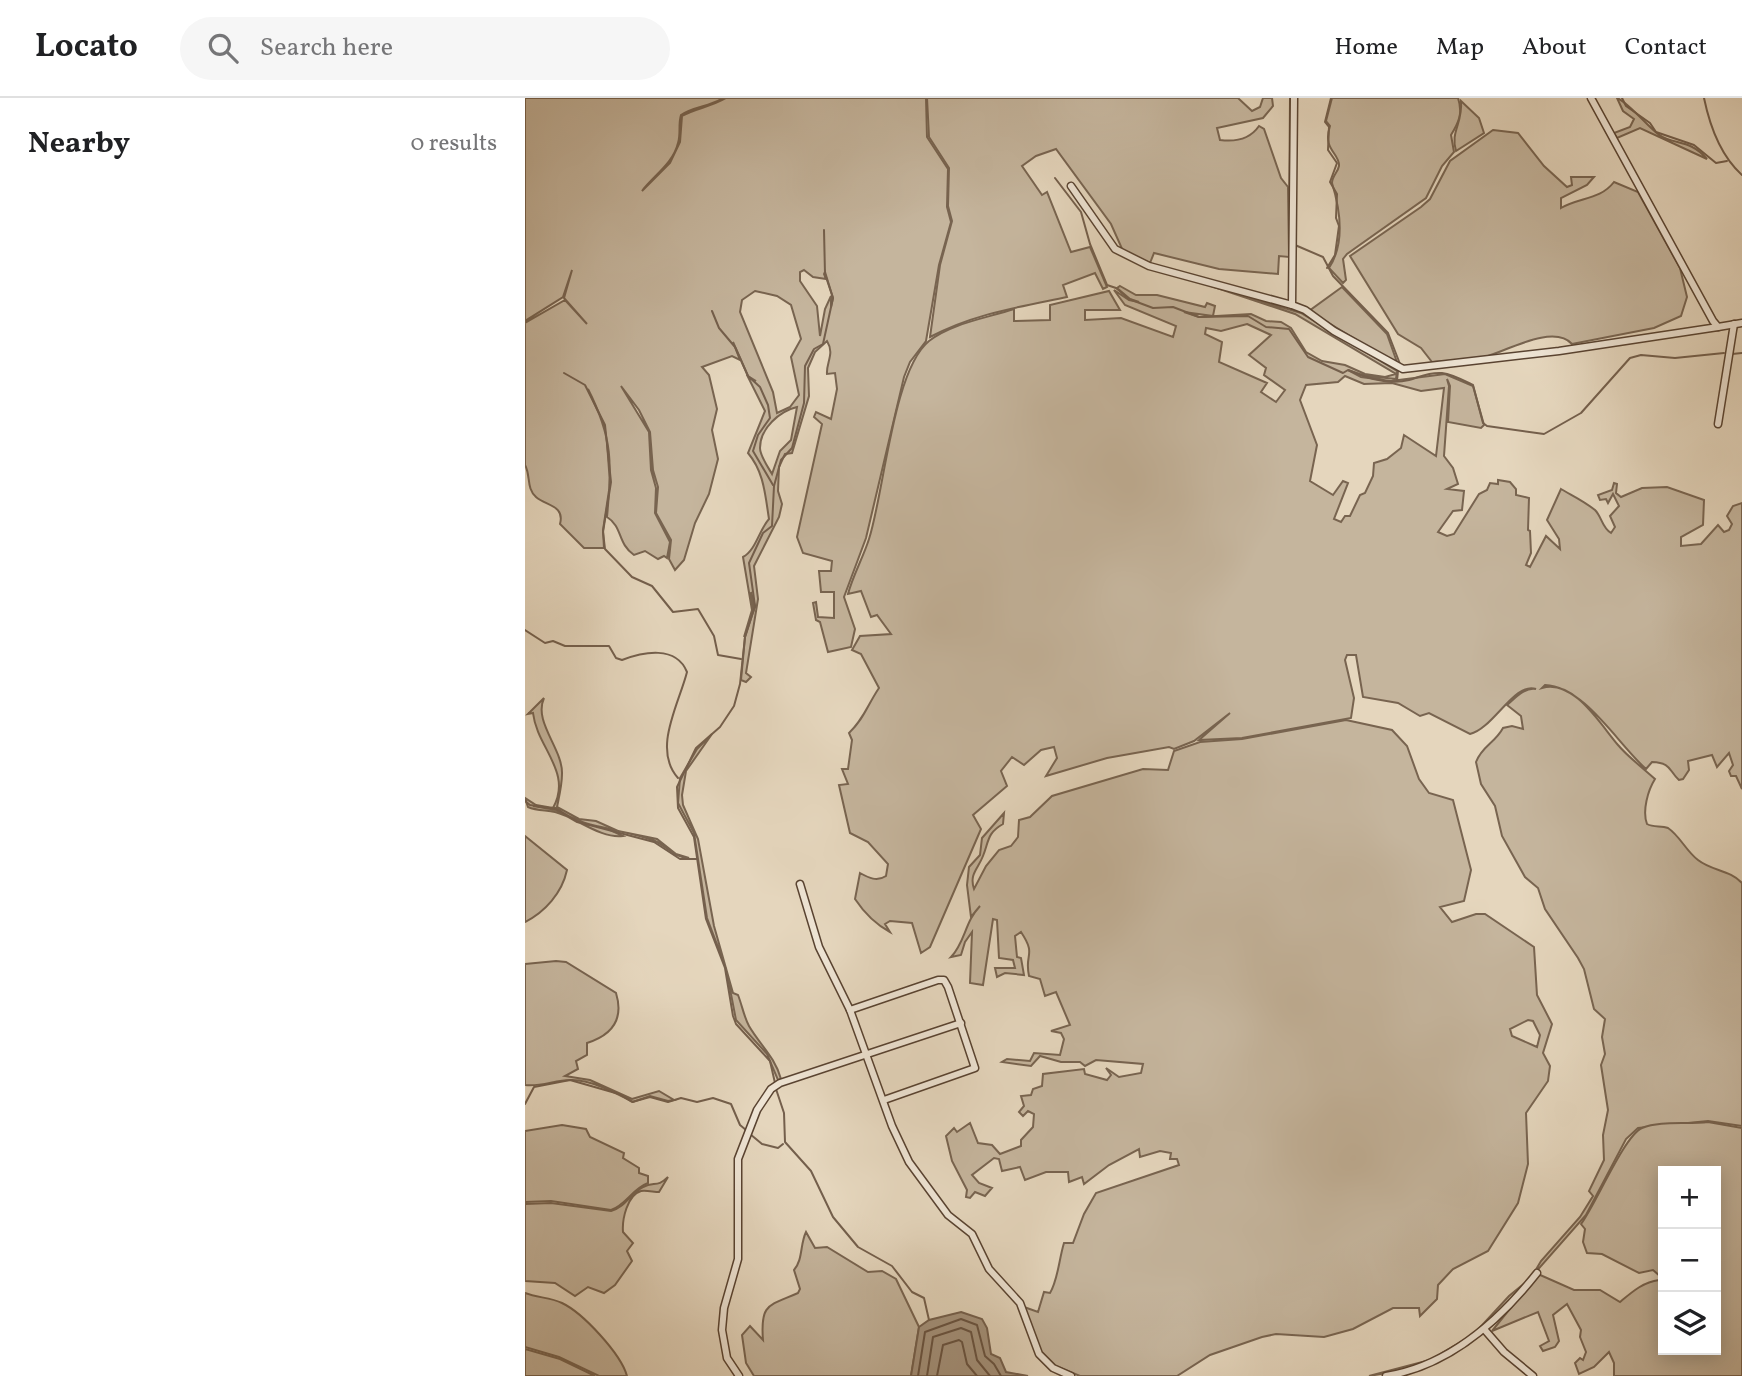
<!DOCTYPE html>
<html lang="en">
<head>
<meta charset="utf-8">
<style>
  :root { --surface:#fff; --page:#f6f6f6; --text:#202124; --muted:#757577; --line:#e0e0e0 }
  body { margin:0; font-family:Vollkorn,serif; background:var(--page); color:var(--text) }
  .controls { position:absolute; right:21px; bottom:21px; display:grid; overflow:hidden; border-radius:0px; box-shadow:0 4px 18px #0003 }
  .controls button { width:63px; height:63px; display:grid; place-items:center; padding:0; border:0; border-bottom:2px solid var(--line); background:var(--surface); color:var(--text); font:35px sans-serif }
  .list { margin:0; padding:0; list-style:none }
  h2 { display:flex; justify-content:space-between; align-items:center; height:91px; margin:0; padding:0 28px; font-size:30px }
  h2 small { font-size:23px; font-weight:400; color:var(--muted) }
  .icon { flex:none; width:38px; height:38px; fill:none; stroke:currentColor; stroke-width:2; stroke-linecap:round; stroke-linejoin:round }
  .map { position:relative; flex:none; width:1217px; height:1278px; overflow:hidden }
  header { display:flex; align-items:center; gap:42px; box-sizing:border-box; height:98px; padding:0 35px; background:var(--surface); border-bottom:2px solid var(--line) }
  header strong { font-size:33px }
  nav { display:flex; gap:38px; margin-inline-start:auto; font-size:24px }
  .search { width:490px; height:63px; background:var(--page); display:flex; align-items:center; gap:18px; box-sizing:border-box; padding:0 24px; border-radius:38px; color:var(--muted); font-size:26px }
  main { display:flex }
  aside { flex:1; background:var(--surface) }
  .map>svg:first-child { display:block }
  .green { fill:#c5b59d; stroke:#786450; stroke-width:2; fill-rule:evenodd }
  .water { fill:#a5937d; stroke:#745f4c; stroke-width:2 }
  .lines { fill:none; stroke-linecap:round; stroke-linejoin:round }
  .shore { stroke:#685240; stroke-width:2 }
  .stream { stroke:#745f4c; stroke-width:2 }
  .street-casing { stroke:#594331; stroke-width:9 }
  .street { stroke:#eee4d4; stroke-width:6 }
</style>
</head>
<body>
<header>
<strong>Locato</strong>
<div class="search"><svg class="icon" aria-label="search" viewBox="0 0 24 24"><circle cx="10" cy="10" r="6"/><path d="M15 15l6 6"/></svg>Search here</div>
<nav><a>Home</a><a>Map</a><a>About</a><a>Contact</a></nav>
</header>
<main>
<aside>
<h2>Nearby<small>0 results</small></h2>
<ul class="list">
</ul>
</aside>
<div class="map">
<svg width="1217" height="1278" viewBox="0 0 1217 1278">
  <rect width="100%" height="100%" fill="#e5d6bd"/>
  <filter id="stains"><feTurbulence type="fractalNoise" baseFrequency=".00286" numOctaves="4"/><feColorMatrix values="0 0 0 0 .2 0 0 0 0 .09 0 0 0 0 .02 0 0 0 .5 -.17"/></filter>
  <radialGradient id="worn" r=".72"><stop offset=".6" stop-color="#630" stop-opacity="0"/><stop offset="1" stop-color="#630" stop-opacity=".3"/></radialGradient>
  <g class="green">
    <path d="M 0,0 L 198,0 C 184,9 169,8 156,17 C 153,26 156,36 153,45 C 148,66 128,78 117,93 L 145,65 L 155,44 L 157,18 C 171,10 186,9 201,0 L 401,0 L 402,39 L 423,71 L 422,109 L 426,124 L 414,167 L 401,243 L 385,264 L 379,279 L 341,440 L 319,499 L 330,531 L 326,549 L 303,554 L 295,524 L 291,522 L 288,505 L 291,504 L 293,519 L 309,520 L 309,494 L 296,494 L 294,473 L 306,473 L 307,463 L 278,455 L 272,439 L 297,326 L 289,319 L 291,314 L 306,321 L 312,291 L 310,275 L 302,276 C 301,264 310,256 302,243 L 290,254 L 283,270 L 284,298 L 267,355 L 260,356 L 254,369 L 253,393 L 257,406 L 254,419 L 229,468 L 233,501 L 221,575 L 226,579 L 221,584 L 216,582 L 220,539 L 230,508 L 226,494 L 229,512 L 219,539 L 227,512 L 218,459 C 231,452 234,432 244,421 C 240,396 239,374 223,355 L 240,313 L 223,279 L 231,283 L 223,278 L 208,244 L 215,262 L 207,258 L 177,269 L 184,277 L 192,311 L 187,332 L 193,361 L 184,396 L 170,425 L 159,462 L 150,472 L 144,461 L 146,442 L 131,415 L 133,389 L 128,372 L 125,334 L 114,312 L 96,288 L 124,334 L 126,372 L 131,390 L 130,415 L 145,444 L 142,460 L 139,458 L 133,461 L 120,453 L 109,457 C 92,445 98,429 82,419 C 87,366 88,340 63,291 L 79,327 L 82,344 L 85,386 L 78,432 L 79,450 L 59,450 L 35,426 C 40,407 21,408 11,399 C 1,390 6,378 0,367 L 0,225 L 40,202 L 62,226 L 39,200 L 47,172 L 38,199 L 0,223 ZM 279,172 L 288,179 L 301,181 L 299,176 L 300,174 L 308,200 L 306,209 L 306,198 L 300,211 L 295,238 L 292,208 L 275,183 L 275,174 ZM 230,193 L 252,198 L 266,207 L 276,241 L 266,259 L 274,297 L 265,309 L 252,315 L 248,294 L 215,214 L 217,202 ZM 272,309 L 266,342 L 255,353 L 247,376 C 243,369 235,358 235,350 C 235,330 255,313 272,309 Z"/>
    <path d="M 402,0 L 713,0 L 727,13 L 735,9 L 738,0 L 747,0 L 748,8 L 738,20 L 692,30 L 695,42 C 710,44 725,41 734,28 L 739,31 L 756,80 L 763,89 L 764,159 L 754,158 L 753,176 L 694,171 L 629,155 L 625,165 L 598,153 L 586,126 L 531,51 L 511,58 L 497,68 L 517,97 L 522,94 L 546,154 L 565,149 L 582,189 L 578,191 L 570,175 L 538,187 L 542,199 C 494,209 448,216 405,239 L 415,167 L 427,123 L 423,108 L 424,70 L 404,39 Z"/>
    <path d="M 807,0 L 933,0 C 938,15 934,24 926,37 L 929,54 L 917,68 L 901,100 L 822,156 L 818,161 L 821,182 L 818,185 L 804,170 C 821,144 815,111 807,85 C 807,78 813,74 814,68 C 815,55 797,52 805,28 L 801,23 Z"/>
    <path d="M 1092,0 C 1103,4 1122,28 1133,36 C 1149,48 1164,40 1182,61 L 1115,30 L 1092,40 L 1089,35 L 1105,29 L 1109,21 L 1098,13 Z"/>
    <path d="M 936,3 L 954,20 L 959,35 L 931,53 C 925,34 938,25 936,3 Z"/>
    <path d="M 968,32 L 993,35 L 1019,68 L 1042,89 L 1047,87 L 1046,79 L 1069,79 L 1062,87 L 1036,100 L 1036,110 C 1055,99 1075,102 1089,84 L 1113,94 L 1155,170 L 1162,199 L 1156,218 L 1129,230 L 1047,246 C 1029,226 983,252 963,258 C 946,263 925,262 907,264 L 896,250 L 873,236 L 825,158 L 896,109 L 905,101 L 925,63 Z"/>
    <path d="M 595,188 L 611,197 L 632,197 L 680,209 L 682,205 L 690,208 L 688,218 L 659,214 L 674,219 L 726,216 L 741,223 L 756,224 L 766,230 L 781,254 L 797,263 L 820,267 L 840,276 L 860,279 L 871,276 L 770,216 L 686,188 L 776,215 L 872,273 L 871,281 L 840,278 L 823,272 L 836,279 L 866,283 L 920,276 L 948,288 L 959,327 L 956,330 L 923,324 L 925,288 L 922,281 L 924,288 L 919,358 L 928,370 L 933,386 L 922,391 L 939,393 L 937,412 L 928,413 L 913,434 L 922,438 L 929,436 L 954,396 L 962,392 L 965,385 L 973,386 L 973,382 L 985,384 L 991,391 L 991,397 L 1004,400 L 1003,432 L 1005,433 L 1006,455 L 1001,467 L 1005,469 L 1021,438 L 1035,451 L 1034,441 L 1022,422 L 1036,391 C 1048,398 1059,403 1070,412 C 1077,419 1077,430 1086,435 L 1090,429 L 1085,418 L 1094,408 L 1088,396 L 1083,405 L 1081,401 L 1075,402 L 1073,397 L 1087,392 L 1089,385 L 1092,386 L 1091,395 L 1096,399 L 1117,390 L 1142,389 L 1179,402 L 1178,427 L 1156,439 L 1156,448 L 1176,446 L 1193,427 L 1199,434 L 1204,432 L 1207,426 L 1202,418 L 1208,408 L 1217,405 L 1217,691 L 1211,678 L 1206,678 L 1204,673 L 1208,667 L 1204,655 L 1192,669 L 1187,657 L 1163,663 L 1164,672 L 1158,681 L 1154,682 C 1143,672 1147,665 1127,664 L 1121,671 C 1092,645 1060,589 1020,587 L 1017,590 C 1049,581 1075,626 1093,647 C 1103,659 1118,670 1130,681 C 1123,692 1117,713 1122,726 C 1129,730 1136,727 1143,730 C 1155,738 1161,753 1173,762 C 1187,773 1205,772 1217,785 L 1217,1028 L 1183,1023 L 1113,1030 L 1101,1041 L 1061,1117 L 964,1227 L 917,1259 L 878,1272 L 844,1278 L 905,1262 L 949,1236 L 984,1198 L 1006,1180 L 1016,1163 L 1055,1119 L 1068,1098 L 1064,1093 L 1079,1062 L 1078,1037 L 1083,1012 L 1076,967 L 1080,956 L 1077,939 L 1080,921 L 1069,911 L 1059,871 L 1053,860 L 1020,811 L 1013,790 L 1000,779 L 977,738 L 970,708 L 956,686 L 951,664 C 957,648 970,645 978,630 L 987,628 L 998,631 L 996,618 L 982,607 C 991,599 1000,589 1011,591 C 990,583 968,631 945,636 L 904,615 L 895,618 L 873,605 L 838,599 L 831,557 L 822,557 L 820,562 L 829,600 L 826,620 L 717,640 L 674,642 L 705,615 L 669,643 L 649,651 L 644,649 L 582,660 L 521,678 L 532,660 L 529,649 L 516,652 L 499,667 L 487,659 L 476,673 L 482,688 L 448,717 L 456,731 L 405,849 L 396,855 L 387,825 L 365,823 L 360,826 L 365,834 C 350,826 338,813 330,801 L 335,775 C 344,780 352,784 361,778 L 363,766 L 343,744 L 325,735 L 314,687 L 323,686 L 317,671 L 323,671 L 327,642 L 324,635 C 339,621 343,606 354,590 L 336,556 L 327,552 L 335,538 L 366,536 L 352,517 L 346,519 L 336,493 L 323,496 C 328,477 338,460 344,441 C 359,395 368,272 404,243 C 427,225 462,220 489,211 L 489,223 L 525,222 L 525,207 L 584,193 L 595,212 L 560,212 L 560,222 L 596,220 L 648,239 L 651,228 L 600,207 L 589,192 L 604,202 L 614,204 L 605,201 L 592,190 ZM 722,226 L 746,237 L 724,257 L 741,270 L 739,277 L 760,292 L 751,304 L 736,294 L 742,285 L 694,264 L 697,244 L 680,236 L 681,230 L 696,233 ZM 820,278 L 839,286 L 867,285 L 896,293 L 919,290 L 911,358 L 879,337 L 876,350 L 862,361 L 849,365 L 848,378 L 840,395 L 835,397 L 825,418 L 820,418 L 816,424 L 809,421 L 823,385 L 818,383 L 808,397 L 785,383 L 792,347 L 775,302 L 781,287 L 813,284 Z"/>
    <path d="M 817,189 L 862,236 L 873,267 L 784,213 Z"/>
    <path d="M 19,600 C 8,624 38,651 37,676 C 37,687 34,699 32,709 L 54,721 L 71,723 L 93,733 L 132,741 L 151,756 L 164,760 C 149,760 143,749 130,743 C 98,730 59,732 31,710 L 8,708 L 31,712 L 52,724 L 81,730 L 98,738 C 75,741 51,719 30,714 C 21,712 12,713 3,709 L 0,700 L 11,707 L 28,710 C 48,674 12,650 8,615 L 3,616 Z"/>
    <path d="M 821,622 L 867,632 L 882,648 L 894,681 L 904,695 L 928,702 L 946,772 L 939,803 L 915,809 L 927,824 L 951,816 L 960,816 L 1009,849 L 1012,897 L 1027,926 L 1018,955 L 1025,968 L 1023,983 L 1001,1015 L 1003,1066 L 993,1105 L 963,1153 L 928,1171 L 913,1187 L 912,1201 L 895,1218 L 894,1210 L 868,1210 L 828,1231 L 799,1239 L 751,1236 L 737,1239 L 685,1257 L 652,1278 L 555,1278 L 526,1266 L 514,1251 L 499,1209 L 513,1214 L 519,1194 L 525,1195 C 533,1182 534,1161 539,1145 L 548,1145 L 559,1116 L 571,1095 L 654,1067 L 652,1061 L 645,1061 L 646,1055 L 635,1053 L 615,1059 L 614,1051 L 584,1067 L 559,1086 L 557,1079 L 544,1084 L 543,1074 L 521,1074 L 500,1082 L 495,1069 L 477,1073 L 474,1061 L 469,1060 L 447,1077 L 454,1085 L 467,1090 L 460,1098 L 450,1094 L 445,1100 L 441,1099 L 442,1092 L 427,1063 L 421,1038 L 429,1030 L 432,1034 L 445,1025 L 453,1045 L 467,1047 L 475,1056 L 496,1048 L 496,1042 L 508,1029 L 509,1016 L 503,1013 L 498,1018 L 494,1014 L 499,1008 L 496,998 L 506,997 L 508,991 L 517,988 L 518,976 L 559,971 L 560,976 L 582,982 L 586,977 L 581,970 L 594,979 L 616,975 L 618,966 L 571,962 L 560,968 L 555,964 L 536,964 L 515,958 L 506,968 L 477,964 L 482,961 L 505,963 L 509,955 L 535,957 L 539,941 L 536,935 L 526,933 L 545,927 L 531,894 L 520,898 L 515,881 L 504,878 C 499,855 512,858 496,834 L 490,838 L 492,859 L 496,860 L 499,877 L 480,875 L 472,879 L 470,870 L 490,870 L 488,862 L 474,860 L 472,822 L 468,821 L 458,887 L 445,885 L 447,834 L 440,844 L 436,857 L 426,859 C 440,845 440,823 455,808 L 446,819 L 442,787 L 444,769 L 455,757 L 457,740 L 479,715 L 478,726 C 462,735 464,743 458,758 C 453,771 444,776 449,791 L 461,768 L 474,752 L 486,748 L 493,739 L 494,722 L 505,719 L 527,698 L 618,671 L 643,672 L 649,653 L 675,644 L 717,641 ZM 1003,922 L 1008,923 L 1015,937 L 1012,949 L 987,938 L 985,931 Z"/>
    <path d="M 187,636 L 161,673 L 157,697 L 158,707 L 173,741 L 189,828 L 208,895 L 213,897 C 217,907 219,919 224,928 C 235,947 250,959 256,981 L 253,982 L 242,956 L 211,922 L 201,870 L 182,820 L 169,735 L 153,705 L 155,680 L 172,651 Z"/>
    <path d="M 0,738 L 42,772 C 37,795 20,814 0,824 Z"/>
    <path d="M 31,863 L 41,864 L 91,895 C 99,921 87,937 62,945 L 62,957 L 51,963 L 53,971 L 40,978 L 65,982 L 107,1001 L 134,993 L 149,1002 L 143,1003 L 125,998 L 108,1004 C 91,995 65,981 45,982 C 30,982 16,989 0,987 L 0,866 Z"/>
    <path d="M 1183,1024 L 1217,1030 L 1217,1278 L 1089,1278 L 1089,1265 L 1084,1254 L 1069,1269 L 1054,1276 L 1050,1265 L 1055,1260 L 1058,1262 L 1061,1254 L 1055,1239 L 1056,1232 L 1042,1206 L 1028,1217 L 1034,1243 L 1030,1249 L 1018,1253 L 1015,1248 L 1024,1243 L 1013,1214 L 967,1233 L 1013,1176 L 1049,1192 L 1075,1192 L 1095,1204 C 1107,1194 1118,1184 1134,1182 L 1136,1179 L 1128,1172 L 1114,1175 L 1077,1156 L 1062,1155 L 1058,1144 L 1060,1131 L 1056,1126 C 1071,1106 1099,1038 1117,1030 C 1136,1022 1163,1027 1183,1024 ZM 1138,1073 L 1191,1073 L 1191,1252 L 1138,1252 Z"/>
    <path d="M 37,1027 L 61,1031 L 65,1039 L 99,1055 L 98,1060 L 114,1070 L 114,1075 L 123,1078 L 123,1085 C 107,1091 101,1107 86,1112 L 26,1103 L 0,1104 L 0,1033 Z"/>
    <path d="M 143,1079 L 134,1094 C 129,1094 121,1092 116,1093 C 102,1097 97,1122 98,1134 L 108,1145 L 102,1153 L 107,1163 L 90,1187 L 79,1195 L 63,1189 L 50,1198 L 30,1185 L 0,1183 L 0,1106 L 26,1105 L 86,1113 C 101,1109 105,1095 118,1089 C 129,1083 132,1090 143,1079 Z"/>
    <path d="M 281,1134 L 290,1150 L 302,1149 L 343,1174 L 357,1173 L 371,1181 L 394,1229 L 386,1278 L 229,1278 L 221,1265 L 217,1237 L 225,1228 L 238,1242 C 235,1205 244,1208 273,1195 L 275,1191 L 269,1172 C 278,1162 275,1146 281,1134 Z"/>
    <path d="M 0,1195 C 12,1200 25,1199 37,1205 C 58,1215 96,1256 102,1278 L 74,1278 L 34,1259 L 0,1249 Z"/>
    <path d="M 0,1251 L 35,1261 L 70,1278 L 0,1278 Z"/>
  </g>
  <path class="water" d="M 436,1214 L 457,1221 L 462,1230 L 466,1256 L 475,1260 L 481,1274 L 503,1278 L 386,1278 L 394,1229 L 404,1222 Z"/>
  <g class="lines">
    <g class="shore">
      <path d="M 393,1278 L 400,1234 L 436,1221 L 452,1227 L 460,1258 L 469,1266 L 476,1278"/>
      <path d="M 402,1278 L 408,1239 L 436,1230 L 446,1234 L 452,1262 L 465,1278"/>
      <path d="M 412,1278 L 418,1247 L 434,1242 L 437,1244 L 442,1266 L 452,1278"/>
    </g>
    <g class="stream">
      <path d="M 1097,0 L 1101,8 L 1125,25 L 1131,34 L 1169,47 L 1191,65 L 1202,63"/>
      <path d="M 1179,0 C 1185,29 1196,58 1217,77"/>
      <path d="M 530,80 L 556,114 L 565,146 L 582,187 L 591,190 L 604,201 L 628,210 L 648,209 L 674,219 L 723,218 L 741,229 L 764,231 L 783,259 L 818,275 L 823,272 C 841,280 865,287 884,282 C 895,279 903,274 917,275 C 927,276 938,282 948,287 L 958,325 L 962,328 L 1019,336 L 1056,315 L 1105,260 L 1116,257 L 1150,260 L 1199,255"/>
      <path d="M 764,140 L 765,0"/>
      <path d="M 770,147 L 798,159 L 808,178 L 863,235 L 875,266"/>
      <path d="M 802,170 L 810,157 L 814,128 L 811,120 L 812,96 L 805,84 L 812,65 L 803,52 L 804,29 L 800,24 L 806,0"/>
      <path d="M 187,213 L 194,230 L 210,249 L 223,278 L 235,289 L 243,307 L 245,320 L 233,337 L 228,353 L 248,387"/>
      <path d="M 1207,256 L 1217,255"/>
      <path d="M 39,275 L 60,287 L 80,327 L 86,384 L 78,434 L 80,451 L 107,479 L 127,488 L 148,514 L 173,511 L 189,538 L 193,557 L 216,561"/>
      <path d="M 872,283 L 873,273"/>
      <path d="M 0,532 L 20,545 L 28,543 L 40,548 L 84,548 L 91,560 L 97,562 C 118,554 151,547 162,574 C 154,606 127,651 153,680"/>
      <path d="M 0,703 L 5,707 L 31,711 L 53,724 L 129,744 L 155,761 L 172,761"/>
      <path d="M 250,985 L 245,963 L 211,926 L 208,918 L 200,870 L 181,821 L 169,739 L 153,710 L 152,689 L 171,650 L 195,629 L 209,608 L 215,586 L 220,539 L 230,508 L 224,465 L 238,435 L 247,428 L 249,388 L 256,362 L 267,350 L 279,305 L 280,268 L 289,251 L 298,246 L 308,200 L 300,176 L 299,132"/>
      <path d="M 251,991 L 259,1015 L 260,1044 L 286,1073 L 308,1119 L 333,1149 L 367,1168 L 387,1194 L 399,1200 L 404,1222"/>
      <path d="M 0,1006 L 9,989 L 45,982 L 94,996 L 107,1004 L 125,999 L 143,1004 L 156,1000 L 172,1004 L 188,1000 L 206,1006 L 215,1027 L 221,1032"/>
      <path d="M 225,1036 L 237,1046 L 253,1050 L 258,1046"/>
    </g>
    <defs>
      <g id="street">
        <path d="M 769,0 L 767,207 L 780,212 L 809,233 L 878,271 L 1034,253 L 1193,229"/>
        <path d="M 1066,0 L 1188,223 L 1193,229 L 1217,225"/>
        <path d="M 546,88 L 590,151 L 624,168 L 767,207"/>
        <path d="M 1193,326 L 1209,226"/>
        <path d="M 275,786 L 294,849 L 325,912 L 367,1028 L 384,1064 L 423,1117 L 447,1136 L 464,1171 L 495,1205 L 514,1256 L 528,1270 L 546,1278"/>
        <path d="M 325,912 L 413,882 L 419,882 L 423,889 L 450,970 L 359,1002"/>
        <path d="M 959,1231 L 979,1254 L 1008,1278"/>
        <path d="M 214,1278 L 202,1260 L 197,1232 L 199,1210 L 213,1161 L 213,1061 L 232,1012 L 246,991 L 255,985 L 436,925"/>
        <path d="M 861,1278 C 923,1268 974,1223 1012,1175"/>
      </g>
    </defs>
    <use href="#street" class="street-casing"/>
    <use href="#street" class="street"/>
  </g>
  <rect width="100%" height="100%" filter="url(#stains)"/>
  <rect width="100%" height="100%" fill="url(#worn)"/>
</svg>
<div class="controls">
<button>+</button>
<button>−</button>
<button><svg class="icon" aria-label="layers" viewBox="0 0 24 24"><path d="M12 4l9 5-9 5-9-5zM3 14l9 5 9-5"/></svg></button>
</div>
</div>
</main>
</body>
</html>
